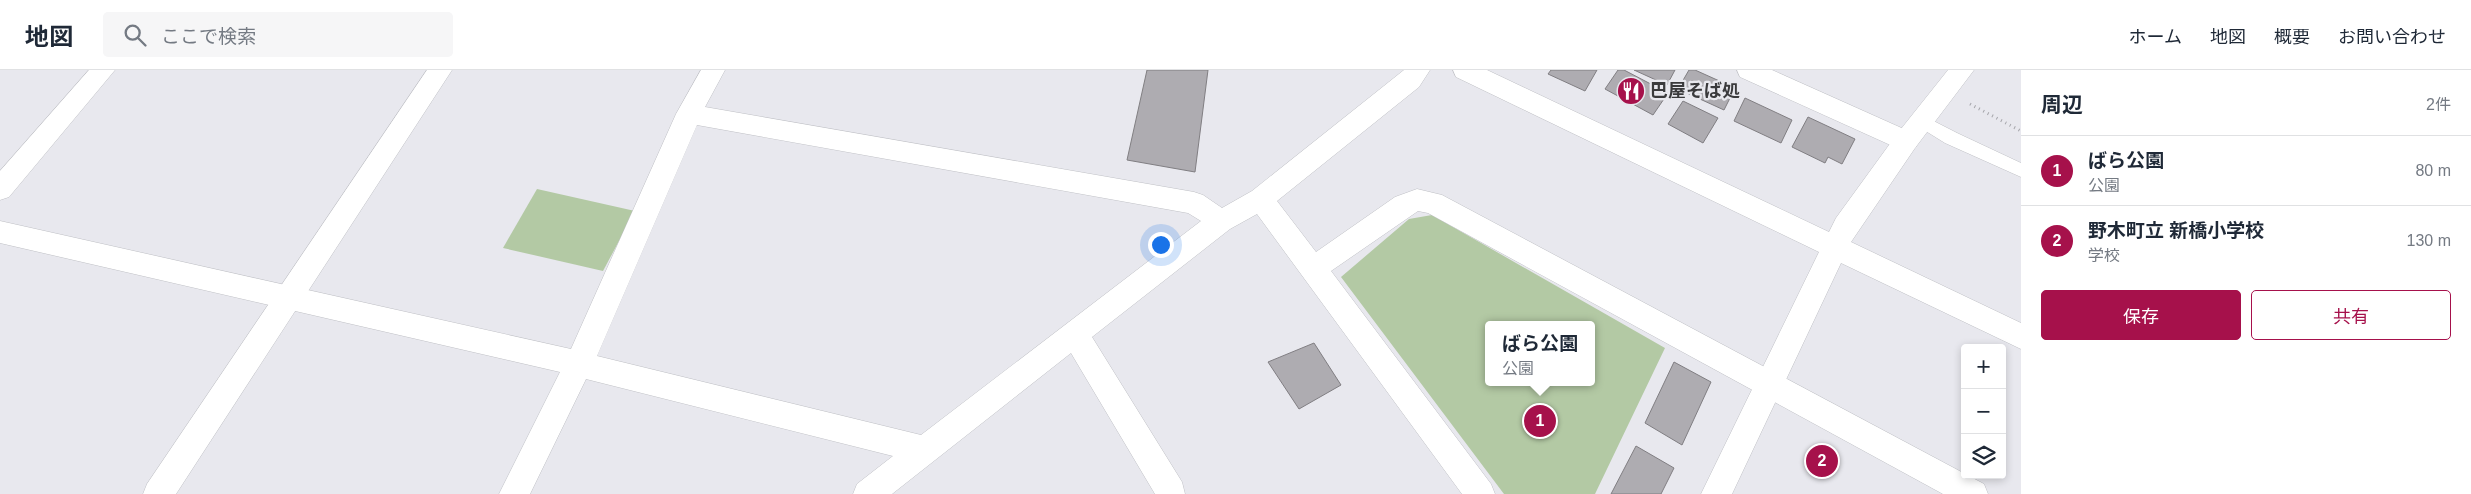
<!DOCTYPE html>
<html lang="ja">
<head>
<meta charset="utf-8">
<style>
  :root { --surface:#fff; --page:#f6f6f7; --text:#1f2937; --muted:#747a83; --line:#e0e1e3; --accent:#a6114b }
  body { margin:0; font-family:Arial,"Noto Sans JP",sans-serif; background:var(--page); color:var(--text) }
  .controls { position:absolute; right:15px; bottom:15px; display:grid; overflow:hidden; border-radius:5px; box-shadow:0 2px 8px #0003 }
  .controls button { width:45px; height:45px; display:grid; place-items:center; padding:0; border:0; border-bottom:1px solid var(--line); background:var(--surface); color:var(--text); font:25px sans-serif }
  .you { position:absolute; left:1160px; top:174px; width:18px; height:18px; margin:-12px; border:4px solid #fff; border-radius:50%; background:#1a73e8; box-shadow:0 0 0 8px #1a73e833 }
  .badge { display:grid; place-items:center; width:32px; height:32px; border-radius:50%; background:var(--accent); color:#fff; font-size:16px; font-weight:700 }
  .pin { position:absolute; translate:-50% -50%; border:2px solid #fff; box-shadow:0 1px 5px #0006 }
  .popup { position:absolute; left:1485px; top:251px; width:110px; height:65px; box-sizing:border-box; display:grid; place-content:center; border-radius:5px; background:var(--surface); filter:drop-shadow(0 1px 4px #0005); font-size:16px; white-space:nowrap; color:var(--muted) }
  .popup b { font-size:19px; color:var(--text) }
  .popup::after { content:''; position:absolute; left:50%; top:100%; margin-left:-10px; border:10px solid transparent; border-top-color:var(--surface) }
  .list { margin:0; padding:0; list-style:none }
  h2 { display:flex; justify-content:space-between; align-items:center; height:65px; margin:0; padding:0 20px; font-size:21px }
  h2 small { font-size:16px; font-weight:400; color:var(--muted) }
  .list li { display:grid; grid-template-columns:32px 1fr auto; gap:15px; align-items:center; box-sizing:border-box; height:70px; padding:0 20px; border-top:1px solid var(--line) }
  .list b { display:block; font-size:19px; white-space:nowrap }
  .list p { margin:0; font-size:16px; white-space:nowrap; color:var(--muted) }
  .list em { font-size:16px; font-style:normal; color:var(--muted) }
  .actions { display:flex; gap:10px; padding:15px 20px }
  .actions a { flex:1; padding:11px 0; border:1px solid var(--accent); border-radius:5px; text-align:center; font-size:18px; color:var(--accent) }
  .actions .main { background:var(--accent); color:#fff }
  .icon { flex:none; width:28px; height:28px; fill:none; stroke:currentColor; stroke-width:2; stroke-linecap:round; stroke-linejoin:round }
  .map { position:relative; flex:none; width:2021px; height:424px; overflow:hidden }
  header { display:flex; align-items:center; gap:30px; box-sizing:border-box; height:70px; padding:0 25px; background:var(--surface); border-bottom:1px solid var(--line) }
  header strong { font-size:24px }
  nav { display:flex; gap:28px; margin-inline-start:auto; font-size:18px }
  .search { width:350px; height:45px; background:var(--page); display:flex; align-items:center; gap:12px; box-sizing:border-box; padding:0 18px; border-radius:5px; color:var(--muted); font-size:19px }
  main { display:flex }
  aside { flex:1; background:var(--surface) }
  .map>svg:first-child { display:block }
  .green { fill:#b3c9a4; fill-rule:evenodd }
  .building { fill:#aeacb1; stroke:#807e82 }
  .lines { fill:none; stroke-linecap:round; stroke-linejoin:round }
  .service-casing { stroke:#bfc0c5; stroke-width:1 }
  .minor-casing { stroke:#bfc0c5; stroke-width:1 }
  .tertiary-casing { stroke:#bfc0c5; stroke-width:1 }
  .path { stroke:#a6a6ab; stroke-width:3; stroke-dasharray:1 4; stroke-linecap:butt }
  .service { fill:#fff; fill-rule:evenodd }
  .minor { fill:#fff; fill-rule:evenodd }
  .tertiary { fill:#fff; fill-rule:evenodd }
  .labels { text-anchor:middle; stroke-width:4.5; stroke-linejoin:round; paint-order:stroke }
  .poi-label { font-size:18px; font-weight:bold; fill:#3a3a3c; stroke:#e8e8ee; text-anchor:start }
</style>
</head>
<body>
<header>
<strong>地図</strong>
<div class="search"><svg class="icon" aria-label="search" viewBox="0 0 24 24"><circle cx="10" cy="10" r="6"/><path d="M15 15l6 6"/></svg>ここで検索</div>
<nav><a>ホーム</a><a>地図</a><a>概要</a><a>お問い合わせ</a></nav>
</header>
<main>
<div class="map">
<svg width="2021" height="424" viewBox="0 0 2021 424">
  <rect width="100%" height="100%" fill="#e8e8ee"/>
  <g class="green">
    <path d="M 537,119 L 635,141 L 603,201 L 503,178 Z"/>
    <path d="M 1432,145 L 1665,278 L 1595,424 L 1504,424 L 1341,207 L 1409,149 ZM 1489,255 L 1591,255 L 1591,312 L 1489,312 Z"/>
  </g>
  <g class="building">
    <path d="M 1147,0 L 1208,0 L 1195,102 L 1127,90 Z"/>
    <path d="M 1551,0 L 1597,0 L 1585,21 L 1548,4 Z"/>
    <path d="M 1618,0 L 1624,0 L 1668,23 L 1653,45 L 1605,19 Z"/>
    <path d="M 1634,0 L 1675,0 L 1667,15 Z"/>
    <path d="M 1689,0 L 1695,0 L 1735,18 L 1724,40 L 1678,19 Z"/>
    <path d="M 1745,28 L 1792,50 L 1781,73 L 1734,51 Z"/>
    <path d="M 1683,31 L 1718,48 L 1703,73 L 1668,54 Z"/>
    <path d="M 1808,47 L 1855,69 L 1842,94 L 1828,87 L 1825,93 L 1792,77 Z"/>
    <path d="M 1314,273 L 1341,315 L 1299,339 L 1268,292 Z"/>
    <path d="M 1674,292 L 1711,312 L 1682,375 L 1645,353 Z"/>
    <path d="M 1636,376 L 1674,398 L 1661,424 L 1611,424 Z"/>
  </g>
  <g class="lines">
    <defs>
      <path id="service" d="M 1922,45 L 1957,63 L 2021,93 L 2021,107 L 1945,73 L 1916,55 L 1914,51 L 1916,47 Z"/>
      <g id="minor">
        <path d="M 89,0 L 115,0 L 9,127 L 0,130 L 0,101 Z"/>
        <path d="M 701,0 L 725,0 L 705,37 L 1194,122 L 1203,125 L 1222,138 L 1252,121 L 1404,0 L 1430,0 L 1419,17 L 1277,131 L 1316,182 L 1395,127 L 1417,119 L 1442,125 L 1984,414 L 1988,424 L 1943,424 L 1428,143 L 1418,141 L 1331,201 L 1491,414 L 1495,424 L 1462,424 L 1257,144 L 1230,159 L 1092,267 L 1182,412 L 1185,424 L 1155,424 L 1071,283 L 892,424 L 853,424 L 857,414 L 893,386 L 586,309 L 530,424 L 499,424 L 560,302 L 0,173 L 0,151 L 571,279 L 676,44 ZM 697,55 L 1188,143 L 1201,151 L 921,365 L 597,286 Z"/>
        <path d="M 1737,0 L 1772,0 L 1915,64 L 1919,71 L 1915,78 L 1906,81 L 1897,78 L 1740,7 Z"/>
      </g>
      <g id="tertiary">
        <path d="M 427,0 L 452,0 L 176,424 L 143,424 L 147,414 Z"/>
        <path d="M 1453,0 L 1487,0 L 1829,162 L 1836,148 L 1897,64 L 1948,0 L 1974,0 L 1915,78 L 1851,172 L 2021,253 L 2021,279 L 1841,193 L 1732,424 L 1701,424 L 1819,182 L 1456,7 Z"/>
      </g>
    </defs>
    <use href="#service" class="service-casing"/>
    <use href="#minor" class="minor-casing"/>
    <use href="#tertiary" class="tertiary-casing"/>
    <path class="path" d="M 1970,34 L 2021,61"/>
    <use href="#service" class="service"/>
    <use href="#minor" class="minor"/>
    <use href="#tertiary" class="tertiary"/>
  </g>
  <defs>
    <symbol id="restaurant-disc" viewBox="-11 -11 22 22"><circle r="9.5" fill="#a6114b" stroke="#e8e8ee"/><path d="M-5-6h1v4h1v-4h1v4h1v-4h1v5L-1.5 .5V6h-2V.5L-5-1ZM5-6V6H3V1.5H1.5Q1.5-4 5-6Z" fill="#fff"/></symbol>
  </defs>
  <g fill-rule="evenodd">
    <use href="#restaurant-disc" x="1615" y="5" width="32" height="32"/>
  </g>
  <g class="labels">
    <g class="poi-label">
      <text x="1650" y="27">巴屋そば処</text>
    </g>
  </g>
</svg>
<div class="controls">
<button>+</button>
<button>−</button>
<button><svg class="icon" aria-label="layers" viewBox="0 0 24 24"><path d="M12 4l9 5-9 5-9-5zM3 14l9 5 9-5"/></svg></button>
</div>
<div class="you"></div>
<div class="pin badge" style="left:1540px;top:351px">1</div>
<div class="popup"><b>ばら公園</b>公園</div>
<div class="pin badge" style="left:1822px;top:391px">2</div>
</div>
<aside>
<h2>周辺<small>2件</small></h2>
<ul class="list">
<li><span class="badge">1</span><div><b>ばら公園</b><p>公園</p></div><em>80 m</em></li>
<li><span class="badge">2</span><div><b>野木町立 新橋小学校</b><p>学校</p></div><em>130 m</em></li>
</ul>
<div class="actions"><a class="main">保存</a><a>共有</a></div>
</aside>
</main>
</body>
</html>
